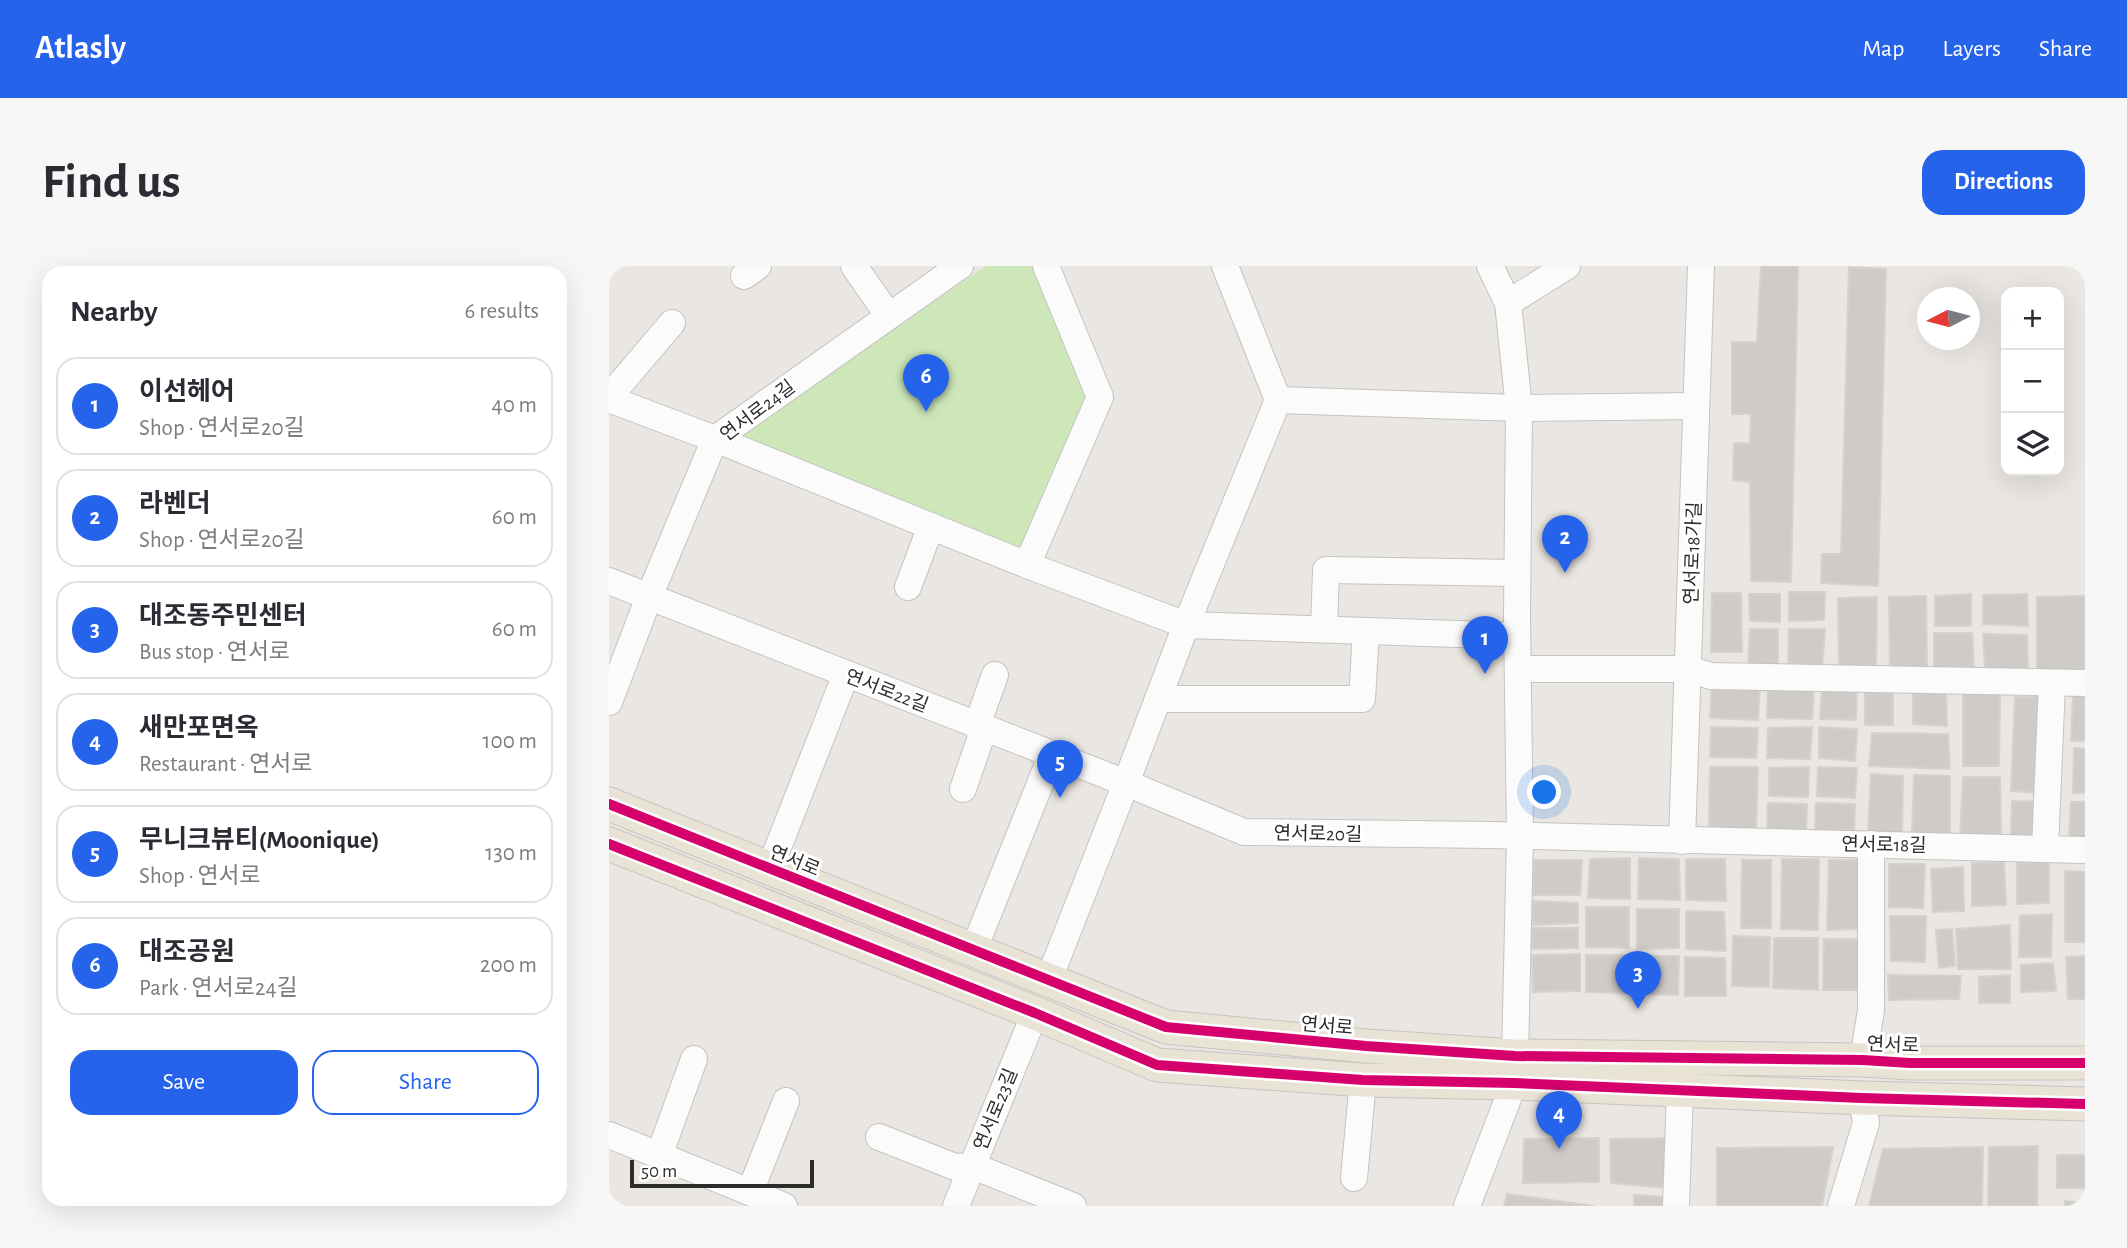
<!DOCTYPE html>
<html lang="en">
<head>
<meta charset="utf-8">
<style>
  :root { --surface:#fff; --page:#f7f7f7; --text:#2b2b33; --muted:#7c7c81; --line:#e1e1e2; --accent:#2563eb }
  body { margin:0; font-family:"Alegreya Sans","Noto Sans KR",sans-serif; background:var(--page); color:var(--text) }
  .controls { position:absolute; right:21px; top:21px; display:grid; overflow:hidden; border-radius:14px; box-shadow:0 7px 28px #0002 }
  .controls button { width:63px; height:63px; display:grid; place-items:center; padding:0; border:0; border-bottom:2px solid var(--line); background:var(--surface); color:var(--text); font:35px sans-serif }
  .compass { position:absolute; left:1308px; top:21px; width:63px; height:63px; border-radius:50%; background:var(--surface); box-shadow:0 7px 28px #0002; rotate:264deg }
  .scale { position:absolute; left:21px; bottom:18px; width:184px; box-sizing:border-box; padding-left:7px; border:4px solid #2c2c2c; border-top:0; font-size:19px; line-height:24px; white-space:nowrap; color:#2c2c2c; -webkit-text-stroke:5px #fff; paint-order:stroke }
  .you { position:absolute; left:936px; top:527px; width:24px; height:24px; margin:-18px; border:5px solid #fff; border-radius:50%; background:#1a73e8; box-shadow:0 0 0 10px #1a73e833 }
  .badge { display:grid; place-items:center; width:46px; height:46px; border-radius:50%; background:var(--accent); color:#fff; font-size:23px; font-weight:700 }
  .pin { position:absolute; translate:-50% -58px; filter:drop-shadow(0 2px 4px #0008) }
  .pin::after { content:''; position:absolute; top:37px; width:24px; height:21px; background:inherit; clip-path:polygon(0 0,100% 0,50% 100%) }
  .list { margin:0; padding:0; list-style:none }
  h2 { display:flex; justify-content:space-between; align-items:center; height:91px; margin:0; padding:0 28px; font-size:30px }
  h2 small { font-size:23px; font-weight:400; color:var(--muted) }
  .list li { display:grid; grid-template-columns:46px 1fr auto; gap:21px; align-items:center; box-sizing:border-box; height:98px; margin:0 14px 14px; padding:0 14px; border:2px solid var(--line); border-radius:21px }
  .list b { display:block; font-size:26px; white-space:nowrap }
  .list p { margin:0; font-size:23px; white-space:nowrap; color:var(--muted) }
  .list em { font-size:23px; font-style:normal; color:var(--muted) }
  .actions { display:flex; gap:14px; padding:21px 28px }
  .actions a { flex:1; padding:16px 0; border:2px solid var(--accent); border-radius:21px; text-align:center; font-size:24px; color:var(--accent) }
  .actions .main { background:var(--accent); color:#fff }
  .icon { flex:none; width:38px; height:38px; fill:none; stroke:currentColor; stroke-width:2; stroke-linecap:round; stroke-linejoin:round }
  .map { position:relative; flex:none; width:1476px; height:940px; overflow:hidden; border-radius:21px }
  header { display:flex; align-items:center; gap:42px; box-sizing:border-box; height:98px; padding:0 35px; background:var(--accent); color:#fff }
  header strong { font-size:33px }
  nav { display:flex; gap:38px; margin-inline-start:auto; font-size:24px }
  .intro { display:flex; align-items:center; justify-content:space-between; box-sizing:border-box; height:168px; padding:0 42px }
  h1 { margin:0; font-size:49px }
  .button { padding:18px 32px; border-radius:21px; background:var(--accent); color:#fff; font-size:24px; font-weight:700 }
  main { display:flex; gap:42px; padding:0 42px }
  aside { flex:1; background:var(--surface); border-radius:21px; box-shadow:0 7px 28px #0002 }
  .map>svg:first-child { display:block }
  .green { fill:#cde7b9 }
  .building { fill:#cfccc8; stroke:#d5d2ce; stroke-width:2 }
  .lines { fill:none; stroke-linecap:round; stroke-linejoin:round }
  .minor-casing { stroke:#c4c3c3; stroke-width:28 }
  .major-casing { stroke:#c6c4c2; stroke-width:35 }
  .minor { stroke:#fcfbfb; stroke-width:26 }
  .major { stroke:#e8e3d4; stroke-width:33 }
  .cycleway-casing { stroke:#fff; stroke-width:15 }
  .cycleway { stroke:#d6006c; stroke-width:10 }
  .labels { text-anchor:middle; stroke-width:6; stroke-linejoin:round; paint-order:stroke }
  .street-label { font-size:19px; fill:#2c2c2c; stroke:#fff }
</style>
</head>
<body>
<header>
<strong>Atlasly</strong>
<nav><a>Map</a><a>Layers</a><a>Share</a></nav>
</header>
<div class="intro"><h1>Find us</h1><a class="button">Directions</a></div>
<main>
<aside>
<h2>Nearby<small>6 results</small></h2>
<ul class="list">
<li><span class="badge">1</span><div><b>이선헤어</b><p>Shop · 연서로20길</p></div><em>40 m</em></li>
<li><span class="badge">2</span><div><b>라벤더</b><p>Shop · 연서로20길</p></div><em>60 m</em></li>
<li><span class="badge">3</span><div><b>대조동주민센터</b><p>Bus stop · 연서로</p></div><em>60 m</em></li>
<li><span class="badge">4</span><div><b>새만포면옥</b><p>Restaurant · 연서로</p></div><em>100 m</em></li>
<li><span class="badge">5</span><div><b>무니크뷰티(Moonique)</b><p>Shop · 연서로</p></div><em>130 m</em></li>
<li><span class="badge">6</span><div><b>대조공원</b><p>Park · 연서로24길</p></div><em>200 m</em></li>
</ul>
<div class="actions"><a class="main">Save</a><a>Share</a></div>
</aside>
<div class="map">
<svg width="1476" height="940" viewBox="0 0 1476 940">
  <rect width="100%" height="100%" fill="#eae6e2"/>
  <path class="green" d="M 377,0 L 426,0 L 477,129 L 412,286 L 132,171 L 139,163 Z"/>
  <g class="building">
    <path d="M 1152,0 L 1189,0 L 1182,316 L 1142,315 L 1141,216 L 1124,214 L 1125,177 L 1141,177 L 1142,148 L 1123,148 L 1123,76 L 1148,76 Z"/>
    <path d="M 1240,1 L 1277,3 L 1269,320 L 1212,317 L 1213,288 L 1232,288 Z"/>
    <path d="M 1180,326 L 1216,326 L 1215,354 L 1180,355 Z"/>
    <path d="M 1103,327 L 1132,327 L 1133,386 L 1102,386 Z"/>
    <path d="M 1140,328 L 1171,328 L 1171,356 L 1141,355 Z"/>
    <path d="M 1362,328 L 1362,360 L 1326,360 L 1326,330 Z"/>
    <path d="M 1418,328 L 1419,360 L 1374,358 L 1374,329 Z"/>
    <path d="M 1317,330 L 1318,403 L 1281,403 L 1280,331 Z"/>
    <path d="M 1476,330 L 1476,406 L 1428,404 L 1428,331 Z"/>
    <path d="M 1268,331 L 1267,403 L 1230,403 L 1229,332 Z"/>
    <path d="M 1141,363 L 1169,363 L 1169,402 L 1139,402 Z"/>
    <path d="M 1180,363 L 1216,363 L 1213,403 L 1179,403 Z"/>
    <path d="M 1325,367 L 1363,367 L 1365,404 L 1325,403 Z"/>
    <path d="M 1374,368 L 1418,369 L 1419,406 L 1376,404 Z"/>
    <path d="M 1103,419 L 1151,419 L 1149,454 L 1101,452 Z"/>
    <path d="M 1159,420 L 1205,421 L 1203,453 L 1158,452 Z"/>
    <path d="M 1248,421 L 1247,454 L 1211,453 L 1213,422 Z"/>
    <rect x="1256" y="423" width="28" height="36"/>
    <path d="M 1304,423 L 1337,424 L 1338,460 L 1304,458 Z"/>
    <path d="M 1354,428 L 1391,428 L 1390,500 L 1354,500 Z"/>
    <path d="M 1464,430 L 1476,430 L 1476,475 L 1462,475 Z"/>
    <path d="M 1406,431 L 1435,431 L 1432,527 L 1402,525 Z"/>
    <path d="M 1102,461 L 1149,462 L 1147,492 L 1101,491 Z"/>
    <path d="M 1203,461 L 1201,493 L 1158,492 L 1159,462 Z"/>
    <path d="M 1210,461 L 1248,463 L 1246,495 L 1210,492 Z"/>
    <path d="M 1263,467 L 1339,468 L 1341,503 L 1260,500 Z"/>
    <path d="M 1465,482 L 1476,483 L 1476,527 L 1464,527 Z"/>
    <path d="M 1101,501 L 1149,501 L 1147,564 L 1100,561 Z"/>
    <path d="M 1200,501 L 1199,531 L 1160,530 L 1160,502 Z"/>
    <path d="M 1209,501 L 1248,502 L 1246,532 L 1208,530 Z"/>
    <path d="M 1262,508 L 1294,510 L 1293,567 L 1259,565 Z"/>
    <path d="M 1305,509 L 1341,510 L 1341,568 L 1303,568 Z"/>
    <path d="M 1354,511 L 1391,511 L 1392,571 L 1351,570 Z"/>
    <path d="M 1403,535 L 1430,536 L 1427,572 L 1402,571 Z"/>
    <path d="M 1462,536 L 1476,536 L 1476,572 L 1460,572 Z"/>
    <path d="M 1159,537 L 1198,538 L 1197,567 L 1158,564 Z"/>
    <path d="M 1207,537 L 1246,538 L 1245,568 L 1206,566 Z"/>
    <path d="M 1021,592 L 1021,633 L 979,632 L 981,593 Z"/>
    <path d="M 1030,592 L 1070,593 L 1071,634 L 1029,633 Z"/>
    <path d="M 1077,593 L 1116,593 L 1117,635 L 1077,634 Z"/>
    <path d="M 1173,593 L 1210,593 L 1209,664 L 1172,663 Z"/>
    <path d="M 925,594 L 973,594 L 971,629 L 924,629 Z"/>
    <path d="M 1133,594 L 1162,594 L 1162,662 L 1132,662 Z"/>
    <path d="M 1220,594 L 1253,594 L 1252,663 L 1218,664 Z"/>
    <path d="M 1440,595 L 1440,637 L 1408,638 L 1408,597 Z"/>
    <path d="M 1395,596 L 1397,639 L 1363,640 L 1363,597 Z"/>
    <path d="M 1280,598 L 1316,598 L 1314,642 L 1280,641 Z"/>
    <path d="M 1354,601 L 1355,645 L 1324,646 L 1322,603 Z"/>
    <path d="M 1456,605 L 1476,606 L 1476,676 L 1456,676 Z"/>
    <path d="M 924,635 L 969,637 L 969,657 L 923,659 Z"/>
    <path d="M 977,641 L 1020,641 L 1020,682 L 977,681 Z"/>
    <path d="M 1028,643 L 1070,643 L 1070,682 L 1028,683 Z"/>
    <path d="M 1077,645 L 1115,646 L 1117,685 L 1077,683 Z"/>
    <path d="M 1443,648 L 1442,691 L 1410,691 L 1411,650 Z"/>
    <path d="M 1281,650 L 1317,650 L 1316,696 L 1282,695 Z"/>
    <path d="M 1401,659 L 1402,703 L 1349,703 L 1347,663 Z"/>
    <path d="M 923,662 L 969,662 L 969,682 L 923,683 Z"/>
    <path d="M 1343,663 L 1346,700 L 1330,702 L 1327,664 Z"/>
    <path d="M 1124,670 L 1161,671 L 1160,721 L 1123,720 Z"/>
    <path d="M 1165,672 L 1209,672 L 1209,724 L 1164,722 Z"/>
    <path d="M 1215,673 L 1252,673 L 1252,724 L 1214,724 Z"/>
    <path d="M 971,688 L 971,725 L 924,726 L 923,689 Z"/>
    <path d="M 977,689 L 1019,689 L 1018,727 L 977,726 Z"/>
    <path d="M 1028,690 L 1070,690 L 1069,729 L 1026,728 Z"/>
    <path d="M 1476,690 L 1476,733 L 1459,733 L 1457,691 Z"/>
    <path d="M 1076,691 L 1116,692 L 1117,730 L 1076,730 Z"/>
    <path d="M 1444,697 L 1447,725 L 1412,726 L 1412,699 Z"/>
    <path d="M 1279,709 L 1352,710 L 1350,733 L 1280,734 Z"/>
    <path d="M 1401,709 L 1401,737 L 1370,737 L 1370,711 Z"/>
    <path d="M 990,872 L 990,916 L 914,917 L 915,873 Z"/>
    <path d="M 1062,872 L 1060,922 L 1002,917 L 1001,873 Z"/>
    <path d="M 1429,880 L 1428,940 L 1379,940 L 1380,881 Z"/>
    <path d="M 1224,881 L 1213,940 L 1108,940 L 1108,882 Z"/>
    <path d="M 1374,881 L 1373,940 L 1260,940 L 1274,883 Z"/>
    <rect x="1448" y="889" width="28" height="33"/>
    <path d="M 898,928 L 985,940 L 895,940 Z"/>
    <path d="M 1025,929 L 1060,931 L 1060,940 L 1025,940 Z"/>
    <path d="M 1456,935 L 1476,937 L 1476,940 L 1456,940 Z"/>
  </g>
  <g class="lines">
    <defs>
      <g id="minor">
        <path d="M 245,0 L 279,49"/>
        <path d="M 135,10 L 149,0"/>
        <path d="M 899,37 L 958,0"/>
        <path d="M 0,131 L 63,57"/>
        <path d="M 0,133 L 106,173 L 418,299 L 577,359 L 908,370"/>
        <path d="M 669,134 L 910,142 L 1087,140"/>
        <path d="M 418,299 L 491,131 L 437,0"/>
        <path d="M 0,315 L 517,517 L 635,566 L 882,569 L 1476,584"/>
        <path d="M 299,321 L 322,260"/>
        <path d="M 715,363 L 717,304 L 908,307"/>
        <path d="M 909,403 L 1079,403 L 1102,410 L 1476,417"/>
        <path d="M 549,433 L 753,433 L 757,365"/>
        <path d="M 0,436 L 40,331 L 106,173 L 351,0"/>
        <path d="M 354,523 L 371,474 L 372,448 L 386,409"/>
        <path d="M 1073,575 L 1092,0"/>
        <path d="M 1436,583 L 1443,417"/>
        <path d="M 161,602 L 237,408"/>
        <path d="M 365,683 L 443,488"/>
        <path d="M 440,713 L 517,517 L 577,359 L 669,134 L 616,0"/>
        <path d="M 1254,794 L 1262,744 L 1262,578"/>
        <path d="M 0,869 L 175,940"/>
        <path d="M 270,871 L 346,901 L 364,900 L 464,940"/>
        <path d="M 50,890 L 85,793"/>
        <path d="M 745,912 L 754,814"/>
        <path d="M 141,926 L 177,835"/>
        <path d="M 347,940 L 426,747"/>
        <path d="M 858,940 L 905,817 L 906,790 L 911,571 L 908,352 L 910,142 L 899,37 L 881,0"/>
        <path d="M 1067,940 L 1071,824"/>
        <path d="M 1232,940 L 1257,857 L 1253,832"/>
      </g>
      <g id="major">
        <path d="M 0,538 L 557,761 L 757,780 L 906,790 L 1254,794 L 1301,797 L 1476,797"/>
        <path d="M 0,578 L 426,747 L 548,799 L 754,814 L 905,817 L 1253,832 L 1476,838"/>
      </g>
    </defs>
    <use href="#minor" class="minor-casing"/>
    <use href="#major" class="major-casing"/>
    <use href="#minor" class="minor"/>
    <use href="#major" class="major"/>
    <defs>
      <g id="cycleway">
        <path d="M 0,538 L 557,761 L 757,780 L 906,790 L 1254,794 L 1301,797 L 1476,797"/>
        <path d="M 0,578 L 426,747 L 548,799 L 754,814 L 905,817 L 1253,832 L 1476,838"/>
      </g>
    </defs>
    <use href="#cycleway" class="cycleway-casing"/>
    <use href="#cycleway" class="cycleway"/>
  </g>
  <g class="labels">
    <g class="street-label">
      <text transform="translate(148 144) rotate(-37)" y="7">연서로24길</text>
      <text transform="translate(1083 287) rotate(-88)" y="7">연서로18가길</text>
      <text transform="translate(278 424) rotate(21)" y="7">연서로22길</text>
      <text transform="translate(709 567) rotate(1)" y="7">연서로20길</text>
      <text transform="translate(1275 578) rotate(1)" y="7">연서로18길</text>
      <text transform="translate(186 594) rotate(22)" y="7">연서로</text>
      <text transform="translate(718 759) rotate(5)" y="7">연서로</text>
      <text transform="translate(1284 778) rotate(2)" y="7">연서로</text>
      <text transform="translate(386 843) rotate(-68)" y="7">연서로23길</text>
    </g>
  </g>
</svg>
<div class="controls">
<button>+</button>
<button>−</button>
<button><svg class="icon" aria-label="layers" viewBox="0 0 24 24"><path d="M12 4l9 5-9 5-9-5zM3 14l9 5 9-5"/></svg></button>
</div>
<svg class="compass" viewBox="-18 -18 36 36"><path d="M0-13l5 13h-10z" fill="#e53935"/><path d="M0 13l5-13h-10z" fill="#7c7c81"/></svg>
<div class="scale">50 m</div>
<div class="you"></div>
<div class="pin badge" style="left:876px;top:408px">1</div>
<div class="pin badge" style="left:956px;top:307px">2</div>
<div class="pin badge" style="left:1029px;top:743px">3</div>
<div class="pin badge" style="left:950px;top:883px">4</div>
<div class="pin badge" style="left:451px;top:532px">5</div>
<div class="pin badge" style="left:317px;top:146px">6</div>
</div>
</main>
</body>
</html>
